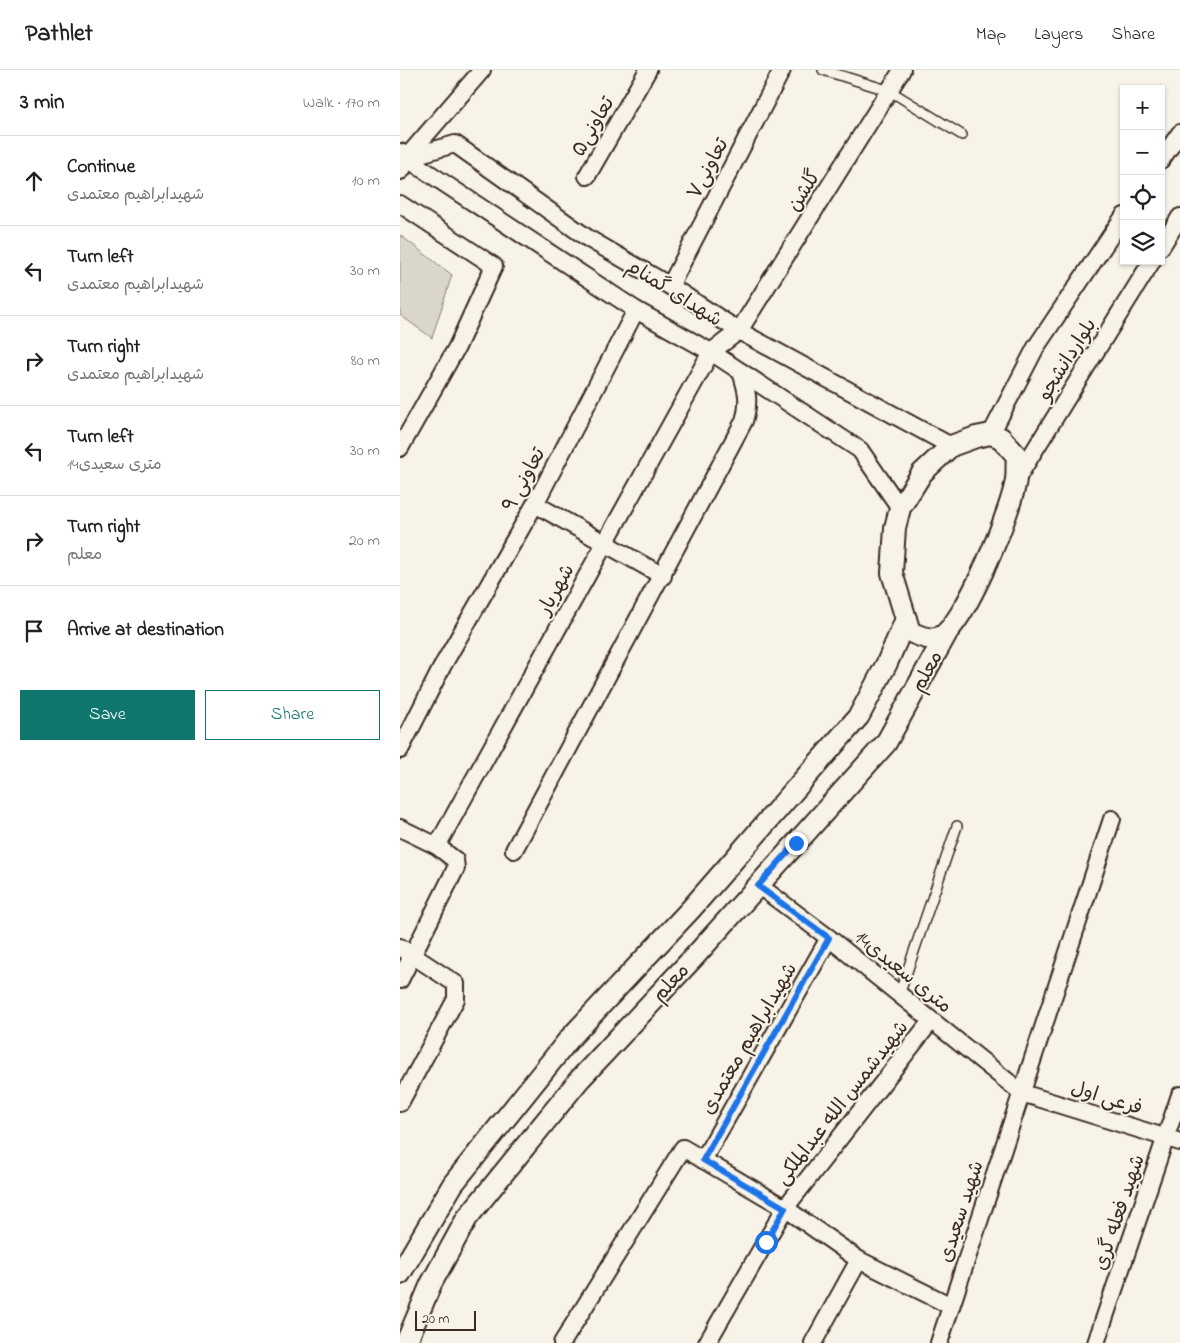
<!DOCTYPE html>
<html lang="en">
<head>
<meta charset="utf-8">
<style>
  :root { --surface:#fff; --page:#f2f2f2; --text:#202124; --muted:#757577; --line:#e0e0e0; --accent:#0f766e }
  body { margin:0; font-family:"Indie Flower","Playpen Sans Arabic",sans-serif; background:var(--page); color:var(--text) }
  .controls { position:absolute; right:15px; top:15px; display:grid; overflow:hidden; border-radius:0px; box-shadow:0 1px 4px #0004 }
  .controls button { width:45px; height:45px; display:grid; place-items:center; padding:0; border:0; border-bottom:1px solid var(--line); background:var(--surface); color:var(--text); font:25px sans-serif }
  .scale { position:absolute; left:15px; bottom:12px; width:61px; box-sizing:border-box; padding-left:5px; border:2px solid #3b2a1e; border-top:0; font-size:14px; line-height:18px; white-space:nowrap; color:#3b2a1e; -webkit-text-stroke:4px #f7f3e8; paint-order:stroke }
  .stop { position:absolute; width:15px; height:15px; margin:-11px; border:4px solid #1a73e8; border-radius:50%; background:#fff }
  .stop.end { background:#1a73e8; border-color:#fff; box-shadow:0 1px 5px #0008 }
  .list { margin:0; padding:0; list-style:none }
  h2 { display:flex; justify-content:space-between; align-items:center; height:65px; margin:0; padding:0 20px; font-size:21px }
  h2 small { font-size:16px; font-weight:400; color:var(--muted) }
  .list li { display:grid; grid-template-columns:32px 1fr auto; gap:15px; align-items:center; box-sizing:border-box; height:90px; padding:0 20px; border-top:1px solid var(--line) }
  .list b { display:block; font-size:19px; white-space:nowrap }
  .list p { margin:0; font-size:16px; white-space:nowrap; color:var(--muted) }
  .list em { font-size:16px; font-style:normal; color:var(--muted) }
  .actions { display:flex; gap:10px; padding:15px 20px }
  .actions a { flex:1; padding:11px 0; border:1px solid var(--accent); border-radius:0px; text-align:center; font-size:18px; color:var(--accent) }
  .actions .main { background:var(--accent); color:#fff }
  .icon { flex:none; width:28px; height:28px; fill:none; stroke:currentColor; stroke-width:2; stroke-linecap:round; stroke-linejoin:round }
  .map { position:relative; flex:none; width:780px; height:1273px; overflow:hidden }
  header { display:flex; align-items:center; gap:30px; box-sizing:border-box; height:70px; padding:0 25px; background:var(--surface); border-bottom:1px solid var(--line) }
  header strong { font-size:24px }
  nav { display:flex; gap:28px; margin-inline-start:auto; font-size:18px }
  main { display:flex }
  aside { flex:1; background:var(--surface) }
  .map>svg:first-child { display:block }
  .green { fill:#dbd6cb; stroke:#8b8074 }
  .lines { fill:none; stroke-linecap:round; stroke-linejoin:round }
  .service-casing { stroke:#3b2a1e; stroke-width:12 }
  .minor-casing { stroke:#3b2a1e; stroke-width:20 }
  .tertiary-casing { stroke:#3b2a1e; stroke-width:24 }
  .service { stroke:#f7f3e8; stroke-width:9 }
  .minor { stroke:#f7f3e8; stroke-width:16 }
  .tertiary { stroke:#f7f3e8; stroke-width:20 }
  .route { stroke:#1a73e8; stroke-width:6 }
  .labels { text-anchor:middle; stroke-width:4; stroke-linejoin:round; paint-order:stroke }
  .street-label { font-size:20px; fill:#3b2a1e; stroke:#f7f3e8 }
</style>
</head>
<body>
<header>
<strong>Pathlet</strong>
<nav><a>Map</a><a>Layers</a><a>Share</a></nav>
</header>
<main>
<aside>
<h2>3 min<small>Walk · 170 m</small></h2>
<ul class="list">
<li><svg class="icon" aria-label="ahead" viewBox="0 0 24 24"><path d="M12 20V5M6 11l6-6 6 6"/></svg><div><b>Continue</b><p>شهیدابراهیم معتمدی</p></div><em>10 m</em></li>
<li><svg class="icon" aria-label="left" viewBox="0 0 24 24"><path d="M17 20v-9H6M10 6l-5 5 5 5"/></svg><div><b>Turn left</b><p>شهیدابراهیم معتمدی</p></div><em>30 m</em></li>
<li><svg class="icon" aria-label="right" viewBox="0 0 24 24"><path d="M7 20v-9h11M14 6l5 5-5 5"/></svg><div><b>Turn right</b><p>شهیدابراهیم معتمدی</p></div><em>80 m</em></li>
<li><svg class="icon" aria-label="left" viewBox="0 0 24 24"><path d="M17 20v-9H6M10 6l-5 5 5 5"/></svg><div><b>Turn left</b><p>14متری سعیدی</p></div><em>30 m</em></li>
<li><svg class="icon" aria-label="right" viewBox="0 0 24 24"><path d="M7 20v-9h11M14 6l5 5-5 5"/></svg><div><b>Turn right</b><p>معلم</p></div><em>20 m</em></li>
<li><svg class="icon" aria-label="arrive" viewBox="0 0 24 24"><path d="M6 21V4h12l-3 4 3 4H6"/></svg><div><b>Arrive at destination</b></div></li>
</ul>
<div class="actions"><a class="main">Save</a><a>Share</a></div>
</aside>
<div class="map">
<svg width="780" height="1273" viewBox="0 0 780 1273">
  <rect width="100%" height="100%" fill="#f7f3e8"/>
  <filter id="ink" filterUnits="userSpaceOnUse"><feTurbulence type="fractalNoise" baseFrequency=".02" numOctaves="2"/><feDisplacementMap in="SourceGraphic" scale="10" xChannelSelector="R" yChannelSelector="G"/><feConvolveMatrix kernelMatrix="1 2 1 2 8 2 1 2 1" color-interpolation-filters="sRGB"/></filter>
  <g filter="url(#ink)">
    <path class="green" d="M 0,165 L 52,205 L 32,268 L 0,245 Z"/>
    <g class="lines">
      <defs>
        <g id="service">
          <path d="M 423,0 L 490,21 L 562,65"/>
          <path d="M 499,925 L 557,756"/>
        </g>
        <g id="minor">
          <path d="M 6,88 L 82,0"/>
          <path d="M 761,90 L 780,63"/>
          <path d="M 187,106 L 248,0"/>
          <path d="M 0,134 L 94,196 L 57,277 L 0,378"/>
          <path d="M 761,177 L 780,147"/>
          <path d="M 270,216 L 382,0"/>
          <path d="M 591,364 L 636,277 L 724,146"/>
          <path d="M 616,410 L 752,191"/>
          <path d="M 135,434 L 263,506"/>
          <path d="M 500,438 L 460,380 L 311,282 L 236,240 L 6,88 L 55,74 L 189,169 L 270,216 L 339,261 L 551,376"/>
          <path d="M 0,680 L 43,595 L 135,434 L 236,240"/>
          <path d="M 0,758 L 37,776 L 55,790 L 56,798 L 0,910"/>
          <path d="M 37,776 L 311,282 L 339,261 L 502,0"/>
          <path d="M 114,780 L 344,351 C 350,332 347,320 341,302"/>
          <path d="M 358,815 L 429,868 L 622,1023 L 780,1072"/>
          <path d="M 0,877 L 56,914 L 56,929 L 0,1033"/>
          <path d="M 303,1090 L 429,868"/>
          <path d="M 459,1190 L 385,1138 L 531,951"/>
          <path d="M 162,1273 L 283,1078 L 385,1138 L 307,1273"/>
          <path d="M 413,1273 L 459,1190 L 551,1236"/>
          <path d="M 539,1273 L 712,749"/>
          <path d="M 696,1273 L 780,1025"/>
        </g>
        <g id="tertiary">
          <path d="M 0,84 L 6,88 L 0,99"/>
          <path d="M 591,364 L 601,368 L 617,386 C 616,394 617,402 616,409 C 613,437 564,557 540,567 C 529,571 520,566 510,562 L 492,503 L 495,458 L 500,438 L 522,403 L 551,376 L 576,367 Z"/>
          <path d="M 0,1204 L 53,1114 L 170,968 L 291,839 L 459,646 L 487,593 L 506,549"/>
          <path d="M 6,1273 L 31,1214 L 67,1148 L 179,1010 L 295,886 L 486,673 L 548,561"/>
        </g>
      </defs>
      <use href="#service" class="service-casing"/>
      <use href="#minor" class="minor-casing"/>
      <use href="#tertiary" class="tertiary-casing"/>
      <use href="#service" class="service"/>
      <use href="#minor" class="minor"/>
      <use href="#tertiary" class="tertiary"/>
    </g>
  </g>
  <g class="lines" filter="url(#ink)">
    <path class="route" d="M 366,1172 L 385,1138 L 303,1090 L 429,868 L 358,816 L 396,773"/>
  </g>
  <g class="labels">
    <g class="street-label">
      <text transform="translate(192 56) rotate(-60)" y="7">تعاونی۵</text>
      <text transform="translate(307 98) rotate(-62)" y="7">تعاونی۷</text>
      <text transform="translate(403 120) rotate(-58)" y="7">گلشن</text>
      <text transform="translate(275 222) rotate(32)" y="7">شهدای گمنام</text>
      <text transform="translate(666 289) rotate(-58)" y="7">بلواردانشجو</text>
      <text transform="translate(123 409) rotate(-62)" y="7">تعاونی ۹</text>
      <text transform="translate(155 519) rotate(-61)" y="7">شهریار</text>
      <text transform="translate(526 601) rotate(-61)" y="7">معلم</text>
      <text transform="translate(504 901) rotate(39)" y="7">14متری سعیدی</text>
      <text transform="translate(270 912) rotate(-47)" y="7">معلم</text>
      <text transform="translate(348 968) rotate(-60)" y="7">شهیدابراهیم معتمدی</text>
      <text transform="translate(707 1027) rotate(17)" y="7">فرعی اول</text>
      <text transform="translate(441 1032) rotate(-52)" y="7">شهیدشمس الله عبدالملکی</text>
      <text transform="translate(560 1141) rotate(-72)" y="7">شهید سعیدی</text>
      <text transform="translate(718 1142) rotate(-71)" y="7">شهید فعله گری</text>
    </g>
  </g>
</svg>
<div class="controls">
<button>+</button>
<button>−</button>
<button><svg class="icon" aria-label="locate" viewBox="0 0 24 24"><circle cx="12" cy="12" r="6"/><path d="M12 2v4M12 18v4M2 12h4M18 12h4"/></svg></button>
<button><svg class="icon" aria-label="layers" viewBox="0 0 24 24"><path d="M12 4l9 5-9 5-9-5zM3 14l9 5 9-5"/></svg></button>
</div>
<div class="scale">20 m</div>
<div class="stop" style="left:366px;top:1172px"></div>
<div class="stop end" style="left:396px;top:773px"></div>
</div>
</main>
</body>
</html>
